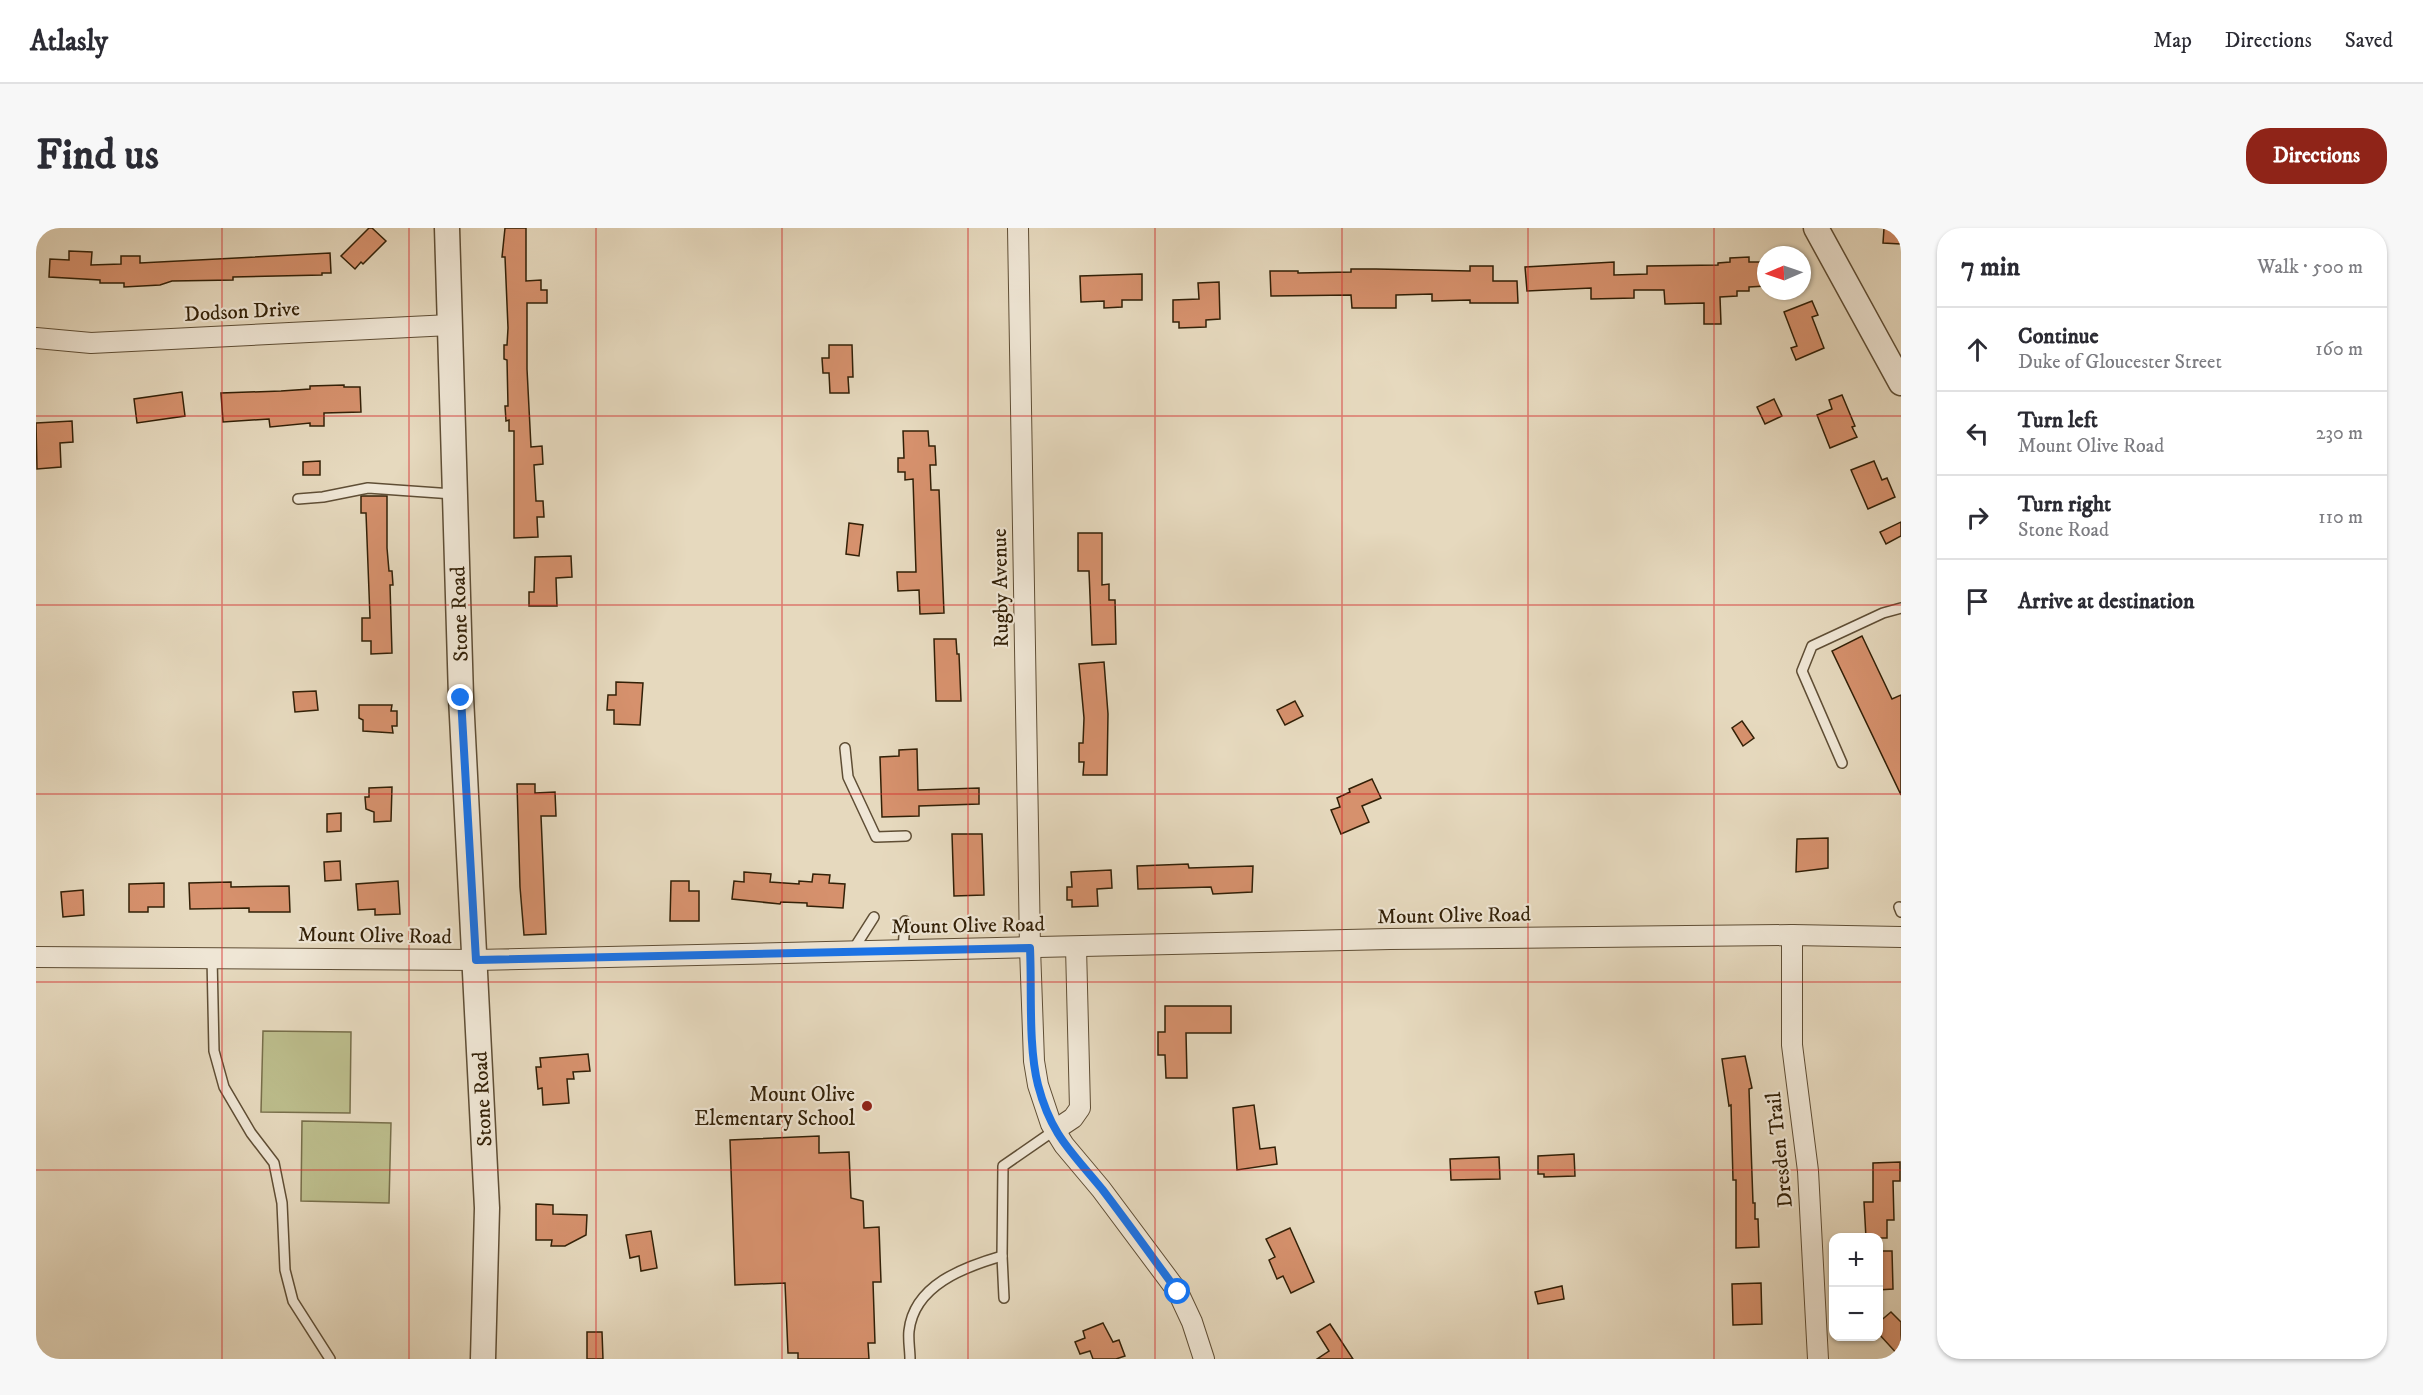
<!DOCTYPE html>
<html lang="en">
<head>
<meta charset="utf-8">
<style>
  :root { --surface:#fff; --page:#f7f7f7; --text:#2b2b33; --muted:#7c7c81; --line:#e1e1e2; --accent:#8f2418 }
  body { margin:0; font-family:"IM FELL DW Pica",serif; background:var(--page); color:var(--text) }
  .controls { position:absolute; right:18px; bottom:18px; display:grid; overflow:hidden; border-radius:12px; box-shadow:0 2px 4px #0004 }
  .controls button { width:54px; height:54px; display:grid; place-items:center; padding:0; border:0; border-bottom:2px solid var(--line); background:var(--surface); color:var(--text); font:30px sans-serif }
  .compass { position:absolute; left:1721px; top:18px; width:54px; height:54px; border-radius:50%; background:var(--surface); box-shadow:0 2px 4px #0004; rotate:268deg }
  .stop { position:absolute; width:18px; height:18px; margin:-14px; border:4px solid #1a73e8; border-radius:50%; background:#fff }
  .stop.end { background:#1a73e8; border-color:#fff; box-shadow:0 2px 6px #0008 }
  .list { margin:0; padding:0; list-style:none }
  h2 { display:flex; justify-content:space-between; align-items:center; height:78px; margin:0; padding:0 24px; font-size:26px }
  h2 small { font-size:20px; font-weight:400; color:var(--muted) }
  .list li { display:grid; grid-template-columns:39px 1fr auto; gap:18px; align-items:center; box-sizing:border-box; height:84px; padding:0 24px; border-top:2px solid var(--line) }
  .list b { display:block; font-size:22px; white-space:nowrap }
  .list p { margin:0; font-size:20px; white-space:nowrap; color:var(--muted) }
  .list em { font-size:20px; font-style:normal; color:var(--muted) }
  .icon { flex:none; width:33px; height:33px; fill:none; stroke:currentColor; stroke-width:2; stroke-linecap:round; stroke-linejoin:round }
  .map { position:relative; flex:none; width:1865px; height:1131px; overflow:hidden; border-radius:24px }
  header { display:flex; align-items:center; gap:36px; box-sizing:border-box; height:84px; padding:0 30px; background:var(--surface); border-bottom:2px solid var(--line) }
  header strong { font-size:28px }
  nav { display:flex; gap:33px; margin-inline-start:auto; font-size:21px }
  .intro { display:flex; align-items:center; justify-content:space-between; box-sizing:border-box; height:144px; padding:0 36px }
  h1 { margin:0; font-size:42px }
  .button { padding:15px 27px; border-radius:24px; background:var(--accent); color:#fff; font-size:21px; font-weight:700 }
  main { display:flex; gap:36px; padding:0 36px }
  aside { flex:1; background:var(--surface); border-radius:24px; box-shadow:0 2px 4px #0004 }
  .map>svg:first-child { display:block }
  .green { fill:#bcbd8c; stroke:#776e4a; stroke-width:1.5 }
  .building { fill:#d6916d; stroke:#322007; stroke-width:1.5 }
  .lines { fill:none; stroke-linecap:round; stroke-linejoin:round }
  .service-casing { stroke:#5f4e35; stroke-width:12 }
  .minor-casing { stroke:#5f4e35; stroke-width:22 }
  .tertiary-casing { stroke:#5f4e35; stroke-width:27 }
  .service { stroke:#efe6d5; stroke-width:9 }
  .minor { stroke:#efe6d5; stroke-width:20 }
  .tertiary { stroke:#efe6d5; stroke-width:24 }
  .route { stroke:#1a73e8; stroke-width:8 }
  .grid { fill:none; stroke:#d62828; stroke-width:1.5; stroke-opacity:0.55 }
  .poi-dot { fill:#8f2418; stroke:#efe6d5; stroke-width:2 }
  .labels { text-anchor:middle; stroke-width:4.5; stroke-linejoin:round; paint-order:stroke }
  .street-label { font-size:21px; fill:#322007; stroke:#efe6d5 }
  .poi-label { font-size:21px; fill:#322007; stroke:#efe6d5; text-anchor:end }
</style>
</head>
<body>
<header>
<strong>Atlasly</strong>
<nav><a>Map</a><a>Directions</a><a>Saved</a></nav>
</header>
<div class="intro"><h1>Find us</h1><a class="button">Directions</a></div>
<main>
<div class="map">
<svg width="1865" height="1131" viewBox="0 0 1865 1131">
  <rect width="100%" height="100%" fill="#e6d9be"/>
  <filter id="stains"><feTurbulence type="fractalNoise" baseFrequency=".00333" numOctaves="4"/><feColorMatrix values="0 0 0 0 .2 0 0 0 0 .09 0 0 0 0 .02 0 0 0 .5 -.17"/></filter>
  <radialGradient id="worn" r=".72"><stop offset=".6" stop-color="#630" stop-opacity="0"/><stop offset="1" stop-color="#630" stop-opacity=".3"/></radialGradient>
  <g class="green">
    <path d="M 227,803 L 315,804 L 314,885 L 225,884 Z"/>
    <path d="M 266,893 L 355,895 L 353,975 L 265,973 Z"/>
  </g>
  <g class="building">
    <path d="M 333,0 L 336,0 L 350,13 L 327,36 L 325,34 L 319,41 L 305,28 Z"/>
    <path d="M 469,0 L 490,0 L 490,53 L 505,52 L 505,62 L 511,62 L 511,75 L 491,75 L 491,141 L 495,219 L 506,218 L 507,236 L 498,237 L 500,273 L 507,273 L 508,289 L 501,289 L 502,309 L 478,310 L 478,203 L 473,203 L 473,192 L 470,193 L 469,178 L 472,178 L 471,132 L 468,131 L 468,117 L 471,117 L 472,100 L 469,29 L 466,29 Z"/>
    <path d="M 1848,0 L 1865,0 L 1865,16 L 1847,15 Z"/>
    <path d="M 33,23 L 56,24 L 55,37 L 85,36 L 85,28 L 104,28 L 104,35 L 294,25 L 295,45 L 286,45 L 286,47 L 197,49 L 197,52 L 136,53 L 124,57 L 88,59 L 88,55 L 64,55 L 64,52 L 13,49 L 14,31 L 33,32 Z"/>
    <path d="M 1713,29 L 1713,34 L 1730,34 L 1730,58 L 1713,59 L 1713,63 L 1701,63 L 1701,68 L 1684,69 L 1685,96 L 1668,96 L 1668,75 L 1629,76 L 1628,62 L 1598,62 L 1598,70 L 1555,71 L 1555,60 L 1491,63 L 1489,39 L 1578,34 L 1578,47 L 1611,46 L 1611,38 L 1682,37 L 1682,35 L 1694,34 L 1694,30 Z"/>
    <path d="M 1434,38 L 1457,38 L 1457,53 L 1481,53 L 1482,75 L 1434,75 L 1434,72 L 1396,73 L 1396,66 L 1360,67 L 1360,80 L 1316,80 L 1315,67 L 1235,68 L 1234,43 L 1262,43 L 1262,45 L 1315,44 L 1315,41 L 1340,41 L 1434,43 Z"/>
    <path d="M 1106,46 L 1106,72 L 1086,72 L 1086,79 L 1068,80 L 1068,73 L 1045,74 L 1044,48 Z"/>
    <path d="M 1183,54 L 1184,91 L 1170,92 L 1170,99 L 1143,100 L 1143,94 L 1137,94 L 1137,72 L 1163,71 L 1162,55 Z"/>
    <path d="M 1776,73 L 1782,87 L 1776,89 L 1788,120 L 1760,132 L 1755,120 L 1761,118 L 1748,84 Z"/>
    <path d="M 793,117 L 816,117 L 817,149 L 812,149 L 813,165 L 794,165 L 793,145 L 787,145 L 786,130 L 793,130 Z"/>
    <path d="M 308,157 L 308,159 L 324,159 L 325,184 L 288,185 L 288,198 L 274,198 L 274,195 L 234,199 L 233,191 L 187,194 L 185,165 L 245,163 L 274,161 L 274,158 Z"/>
    <path d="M 146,164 L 149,188 L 101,195 L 98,171 Z"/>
    <path d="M 1806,167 L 1819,198 L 1816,199 L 1821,209 L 1794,220 L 1781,187 L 1796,181 L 1793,172 Z"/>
    <path d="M 1738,171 L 1746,188 L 1729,196 L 1721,179 Z"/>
    <path d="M 36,193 L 37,214 L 24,215 L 25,239 L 1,241 L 0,195 Z"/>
    <path d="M 867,203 L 892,203 L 893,218 L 899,218 L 900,237 L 894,237 L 895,262 L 903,262 L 908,385 L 884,386 L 883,362 L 862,363 L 861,344 L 880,344 L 877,251 L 869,252 L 869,244 L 862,244 L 862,230 L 868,230 Z"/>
    <path d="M 284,233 L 284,247 L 267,247 L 267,234 Z"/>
    <path d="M 1838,233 L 1846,252 L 1851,250 L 1859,269 L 1832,281 L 1815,242 Z"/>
    <path d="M 325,268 L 351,268 L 351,320 L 353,343 L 356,343 L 357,357 L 354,357 L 356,425 L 335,426 L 335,413 L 326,413 L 326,390 L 334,390 L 330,285 L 325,285 Z"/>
    <path d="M 1865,294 L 1865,308 L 1850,316 L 1844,304 Z"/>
    <path d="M 813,295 L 827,297 L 823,328 L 810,326 Z"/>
    <path d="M 1042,305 L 1066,305 L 1066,357 L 1073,356 L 1073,372 L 1079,372 L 1080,416 L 1056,417 L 1053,343 L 1042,343 Z"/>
    <path d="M 535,328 L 536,349 L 520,350 L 521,378 L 493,378 L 493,364 L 498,364 L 499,329 Z"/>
    <path d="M 1826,408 L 1856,471 L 1865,467 L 1865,567 L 1796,423 Z"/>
    <path d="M 898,411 L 920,411 L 921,426 L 923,426 L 925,473 L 900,473 Z"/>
    <path d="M 1068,434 L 1072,486 L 1071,547 L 1047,547 L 1048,534 L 1043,534 L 1043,515 L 1047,515 L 1048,490 L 1043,436 Z"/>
    <path d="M 580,454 L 607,455 L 604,497 L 578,496 L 578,482 L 571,482 L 572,467 L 580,467 Z"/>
    <path d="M 280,463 L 282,482 L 259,484 L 257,464 Z"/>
    <path d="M 1259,473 L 1267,488 L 1249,497 L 1241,482 Z"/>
    <path d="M 323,477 L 356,477 L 355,483 L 361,483 L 361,498 L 356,498 L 357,505 L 327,503 L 327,492 L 323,490 Z"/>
    <path d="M 1706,493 L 1718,510 L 1707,518 L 1696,500 Z"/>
    <path d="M 881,521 L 882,562 L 943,560 L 943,576 L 883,578 L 883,588 L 846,589 L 844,529 L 863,528 L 863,522 Z"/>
    <path d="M 1336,551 L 1345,570 L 1326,578 L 1333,594 L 1305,606 L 1295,582 L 1304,579 L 1301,570 L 1314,564 L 1313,561 Z"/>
    <path d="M 481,556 L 499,556 L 499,565 L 519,564 L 520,588 L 505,588 L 510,706 L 488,707 L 484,659 Z"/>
    <path d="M 356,559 L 355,593 L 338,594 L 338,584 L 330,581 L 329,569 L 333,569 L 333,560 Z"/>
    <path d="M 305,585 L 305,603 L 291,604 L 291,586 Z"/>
    <path d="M 916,606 L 946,606 L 948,667 L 918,668 Z"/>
    <path d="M 1792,610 L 1792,640 L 1760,644 L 1761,611 Z"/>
    <path d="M 304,633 L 305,652 L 289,653 L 288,634 Z"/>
    <path d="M 1152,636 L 1153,640 L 1217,638 L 1216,664 L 1177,666 L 1175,659 L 1102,661 L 1101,638 Z"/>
    <path d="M 1075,642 L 1076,660 L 1061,661 L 1062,678 L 1036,679 L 1036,672 L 1031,672 L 1031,659 L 1036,659 L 1035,644 Z"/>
    <path d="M 708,644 L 735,646 L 734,654 L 763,656 L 763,653 L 776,654 L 777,646 L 794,647 L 793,655 L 809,656 L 807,680 L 771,678 L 771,675 L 745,674 L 744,676 L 696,671 L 698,653 L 708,654 Z"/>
    <path d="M 362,653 L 364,686 L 339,687 L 339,681 L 322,682 L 320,656 Z"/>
    <path d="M 635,653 L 653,653 L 653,663 L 663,663 L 663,693 L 634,693 Z"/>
    <path d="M 195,654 L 195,659 L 253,658 L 254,684 L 213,684 L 213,680 L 154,681 L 153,655 Z"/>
    <path d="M 128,655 L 128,679 L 112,679 L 112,684 L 93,684 L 93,656 Z"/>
    <path d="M 47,662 L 48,687 L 27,689 L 25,664 Z"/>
    <path d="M 1129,778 L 1195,778 L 1195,805 L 1150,805 L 1151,850 L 1130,850 L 1129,827 L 1122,827 L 1122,804 L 1129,804 Z"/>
    <path d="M 552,826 L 554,843 L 537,844 L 538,851 L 531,851 L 533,875 L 507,877 L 506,860 L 502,861 L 500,839 L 505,839 L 504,830 Z"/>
    <path d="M 1709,828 L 1716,860 L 1713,861 L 1717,975 L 1719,975 L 1719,991 L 1722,991 L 1723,1019 L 1700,1020 L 1700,952 L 1697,952 L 1695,877 L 1693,878 L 1686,831 Z"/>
    <path d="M 1218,877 L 1224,921 L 1239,919 L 1241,936 L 1201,942 L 1197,880 Z"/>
    <path d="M 783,908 L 783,925 L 813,924 L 815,970 L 827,973 L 828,1000 L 843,999 L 845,1054 L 837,1054 L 839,1115 L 832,1115 L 833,1131 L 762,1131 L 762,1125 L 752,1125 L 749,1055 L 699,1057 L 694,912 Z"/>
    <path d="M 1538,926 L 1539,948 L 1508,949 L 1508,946 L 1502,946 L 1502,928 Z"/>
    <path d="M 1463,929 L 1464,951 L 1415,952 L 1414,931 Z"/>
    <path d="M 1864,934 L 1864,953 L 1857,953 L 1858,992 L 1851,992 L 1851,1010 L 1830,1010 L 1828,974 L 1837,974 L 1837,935 Z"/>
    <path d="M 500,976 L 517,977 L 517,986 L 551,987 L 550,1007 L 529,1018 L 515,1018 L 516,1012 L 500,1012 Z"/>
    <path d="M 1254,1000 L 1278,1054 L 1255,1065 L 1247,1048 L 1241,1051 L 1233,1032 L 1239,1029 L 1230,1011 Z"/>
    <path d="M 615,1003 L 621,1040 L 605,1043 L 603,1028 L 594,1030 L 590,1007 Z"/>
    <path d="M 1842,1023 L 1856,1023 L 1857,1061 L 1842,1062 Z"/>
    <path d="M 1725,1055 L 1726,1096 L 1697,1097 L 1696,1056 Z"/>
    <path d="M 1526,1058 L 1528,1071 L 1502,1076 L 1499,1064 Z"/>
    <path d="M 1855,1084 L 1865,1094 L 1865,1130 L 1842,1105 L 1842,1095 Z"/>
    <path d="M 1067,1095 L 1077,1114 L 1083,1112 L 1089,1128 L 1080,1131 L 1057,1131 L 1054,1123 L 1044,1126 L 1039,1114 L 1049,1110 L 1047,1103 Z"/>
    <path d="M 1294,1096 L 1317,1131 L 1281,1131 L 1293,1123 L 1281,1104 Z"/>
    <path d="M 551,1104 L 566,1104 L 567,1131 L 551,1131 Z"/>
  </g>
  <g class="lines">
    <defs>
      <g id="service">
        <path d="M 262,271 L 287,269 L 332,260 L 417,266"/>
        <path d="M 809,520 L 812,549 L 840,609 L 870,608"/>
        <path d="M 1806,535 L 1766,443 L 1776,418 L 1847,385 L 1865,380"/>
        <path d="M 1863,679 L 1865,684"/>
        <path d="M 817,722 L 838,689"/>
        <path d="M 867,722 L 869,693"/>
        <path d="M 176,729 L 178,823 L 188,859 L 215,905 L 238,935 L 246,975 L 249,1042 L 257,1073 L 294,1131"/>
        <path d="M 968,1070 L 966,1028 L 967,938 L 1019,902"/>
        <path d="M 874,1131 C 874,1122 872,1112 873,1103 C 878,1057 928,1039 966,1028"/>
      </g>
      <g id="minor">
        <path d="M 982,0 L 994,720 L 998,833 L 1002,857 L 1015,896 L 1028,917 L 1065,961 L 1142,1064 L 1156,1094 L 1168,1131"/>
        <path d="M 0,110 L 55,115 L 414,97"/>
        <path d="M 1756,707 L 1756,817 L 1772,943 L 1782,1131"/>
        <path d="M 0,729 L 440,732 L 1354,711 L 1756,707 L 1865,709"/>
        <path d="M 1019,902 L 1037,890 L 1044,880 L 1040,719"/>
      </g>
      <g id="tertiary">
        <path d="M 411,0 L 425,469 L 451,980 L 447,1131"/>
        <path d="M 1780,0 L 1865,155"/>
      </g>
    </defs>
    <use href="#service" class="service-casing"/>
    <use href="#minor" class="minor-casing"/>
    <use href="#tertiary" class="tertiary-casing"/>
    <use href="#service" class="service"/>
    <use href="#minor" class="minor"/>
    <use href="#tertiary" class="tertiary"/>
  </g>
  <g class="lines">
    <path class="route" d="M 425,470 L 440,732 L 994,720 C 996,761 992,818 1002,857 C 1015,907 1035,923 1066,961 C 1092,995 1117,1030 1142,1064"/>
  </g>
  <path class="grid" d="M 186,0 L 186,1131M 373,0 L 373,1131M 560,0 L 560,1131M 746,0 L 746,1131M 932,0 L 932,1131M 1119,0 L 1119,1131M 1306,0 L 1306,1131M 1492,0 L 1492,1131M 1678,0 L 1678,1131M 0,188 L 1865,188M 0,377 L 1865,377M 0,566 L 1865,566M 0,754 L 1865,754M 0,942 L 1865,942"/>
  <circle class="poi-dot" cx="831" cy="878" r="6"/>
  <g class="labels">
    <g class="street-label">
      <text transform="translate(206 83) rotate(-3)" y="7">Dodson Drive</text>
      <text transform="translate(964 360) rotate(-91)" y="7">Rugby Avenue</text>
      <text transform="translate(423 386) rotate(-92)" y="7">Stone Road</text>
      <text transform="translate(1418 687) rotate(-1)" y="7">Mount Olive Road</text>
      <text transform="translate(932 697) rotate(-1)" y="7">Mount Olive Road</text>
      <text transform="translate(339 707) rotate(1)" y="7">Mount Olive Road</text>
      <text transform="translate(446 871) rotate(-93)" y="7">Stone Road</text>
      <text transform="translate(1743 922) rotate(-96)" y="7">Dresden Trail</text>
    </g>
    <g class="poi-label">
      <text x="819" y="873">Mount Olive<tspan x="819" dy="24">Elementary School</tspan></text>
    </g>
  </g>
  <rect width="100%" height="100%" filter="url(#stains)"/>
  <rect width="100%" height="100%" fill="url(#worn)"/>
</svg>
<div class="controls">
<button>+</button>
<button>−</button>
</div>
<svg class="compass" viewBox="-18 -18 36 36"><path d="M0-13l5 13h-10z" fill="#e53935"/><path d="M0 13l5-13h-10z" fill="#7c7c81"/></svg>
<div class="stop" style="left:1142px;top:1064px"></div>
<div class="stop end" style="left:425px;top:470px"></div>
</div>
<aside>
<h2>7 min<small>Walk · 500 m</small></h2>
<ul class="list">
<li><svg class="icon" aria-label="ahead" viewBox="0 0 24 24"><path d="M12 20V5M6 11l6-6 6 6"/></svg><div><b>Continue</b><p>Duke of Gloucester Street</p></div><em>160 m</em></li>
<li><svg class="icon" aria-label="left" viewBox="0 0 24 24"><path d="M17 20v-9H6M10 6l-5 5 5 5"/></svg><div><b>Turn left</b><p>Mount Olive Road</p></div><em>230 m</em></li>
<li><svg class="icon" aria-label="right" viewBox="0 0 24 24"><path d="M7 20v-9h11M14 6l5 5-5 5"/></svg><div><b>Turn right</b><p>Stone Road</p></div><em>110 m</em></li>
<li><svg class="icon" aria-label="arrive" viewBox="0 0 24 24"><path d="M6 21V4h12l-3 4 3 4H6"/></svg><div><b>Arrive at destination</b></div></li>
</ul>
</aside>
</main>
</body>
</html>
